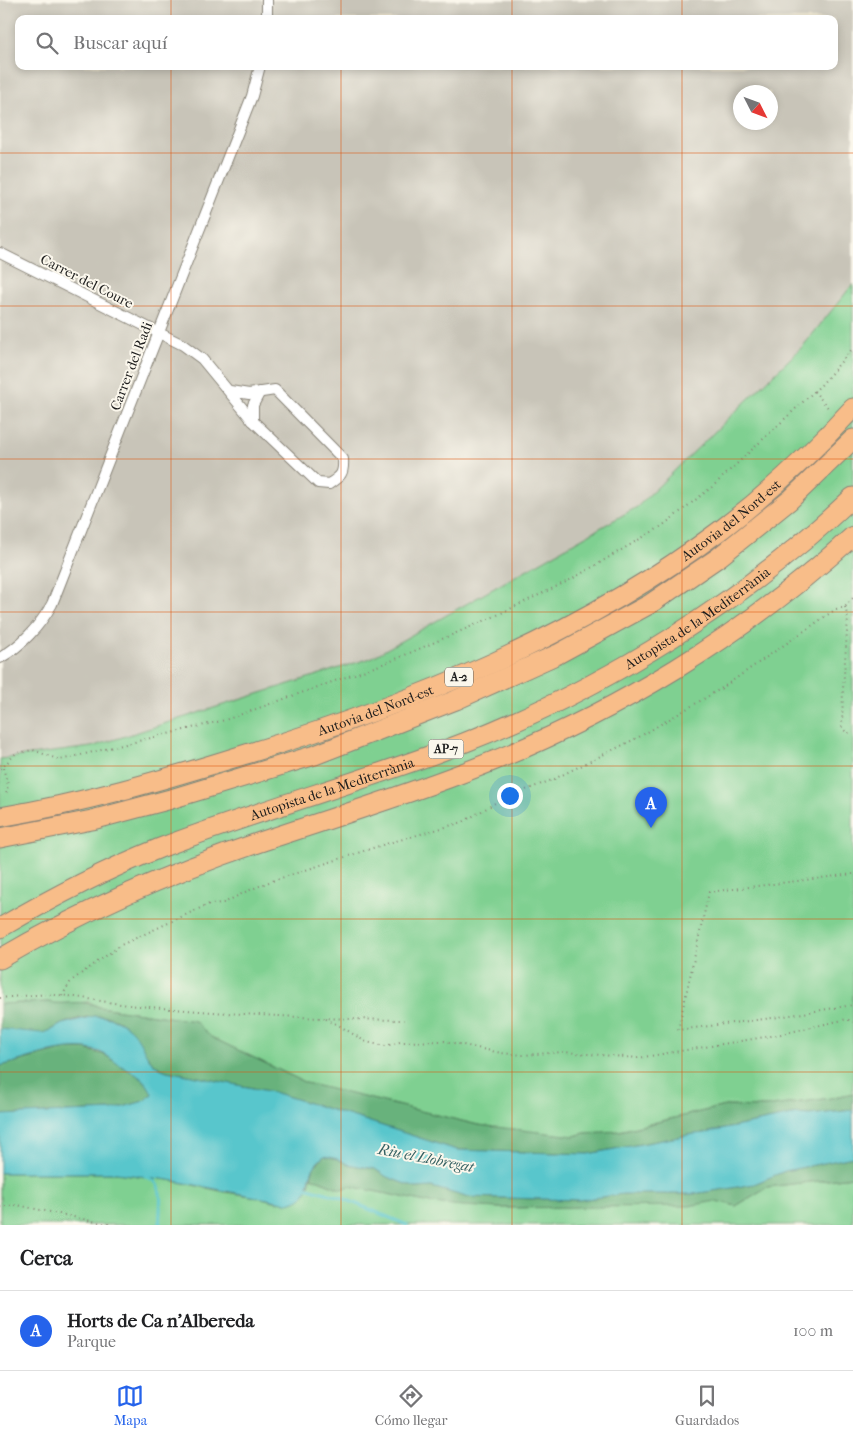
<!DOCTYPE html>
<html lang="es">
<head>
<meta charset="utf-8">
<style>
  :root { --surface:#fff; --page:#f6f6f6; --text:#202124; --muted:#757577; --line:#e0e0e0; --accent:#2563eb }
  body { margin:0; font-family:"IM FELL French Canon",serif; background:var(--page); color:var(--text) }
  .compass { position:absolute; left:733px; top:85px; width:45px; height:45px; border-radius:50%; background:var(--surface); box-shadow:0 2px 8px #0003; rotate:132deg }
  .you { position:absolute; left:509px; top:795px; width:18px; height:18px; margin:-12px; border:4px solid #fff; border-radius:50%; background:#1a73e8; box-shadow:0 0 0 8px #1a73e833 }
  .badge { display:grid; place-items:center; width:32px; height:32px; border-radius:50%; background:var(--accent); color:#fff; font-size:16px; font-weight:700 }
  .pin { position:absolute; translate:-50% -41px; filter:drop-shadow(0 1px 2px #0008) }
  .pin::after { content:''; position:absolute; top:26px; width:18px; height:15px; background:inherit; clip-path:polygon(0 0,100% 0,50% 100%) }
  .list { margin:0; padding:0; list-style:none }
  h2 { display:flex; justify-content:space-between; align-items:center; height:65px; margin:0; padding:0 20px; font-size:21px }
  h2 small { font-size:16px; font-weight:400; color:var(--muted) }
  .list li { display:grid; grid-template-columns:32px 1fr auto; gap:15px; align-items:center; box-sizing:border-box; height:80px; padding:0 20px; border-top:1px solid var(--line) }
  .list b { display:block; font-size:19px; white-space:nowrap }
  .list p { margin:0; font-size:16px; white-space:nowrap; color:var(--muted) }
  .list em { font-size:16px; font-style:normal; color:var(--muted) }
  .icon { flex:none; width:28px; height:28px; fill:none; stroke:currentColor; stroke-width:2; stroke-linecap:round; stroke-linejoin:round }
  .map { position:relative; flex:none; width:853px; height:1225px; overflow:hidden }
  .search { position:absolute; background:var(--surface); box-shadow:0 2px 8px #0003; left:15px; right:15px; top:15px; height:55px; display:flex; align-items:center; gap:12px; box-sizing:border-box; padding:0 18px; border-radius:10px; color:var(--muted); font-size:19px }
  .sheet { height:145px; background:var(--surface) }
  nav { display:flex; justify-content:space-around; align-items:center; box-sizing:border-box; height:70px; border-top:1px solid var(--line); background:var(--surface); font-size:14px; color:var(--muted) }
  nav a { display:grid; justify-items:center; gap:2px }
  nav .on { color:var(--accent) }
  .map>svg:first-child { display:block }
  .industrial { fill:#c8c4b8; fill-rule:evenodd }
  .green { fill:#7fd091; stroke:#4e7656 }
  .forest { fill:#67b27b; stroke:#42674c }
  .water { fill:#58c6cc; stroke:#3a7174 }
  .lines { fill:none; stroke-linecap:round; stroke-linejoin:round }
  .stream { stroke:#58c6cc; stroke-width:3 }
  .street-casing { stroke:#878276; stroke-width:12 }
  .highway-casing { stroke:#878276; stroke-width:21 }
  .path { stroke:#878276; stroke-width:2; stroke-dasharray:1 4; stroke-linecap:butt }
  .street { stroke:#fff; stroke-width:10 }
  .highway { stroke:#f8bd89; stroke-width:19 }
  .grid { fill:none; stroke:#de560d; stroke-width:1; stroke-opacity:0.55 }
  .labels { text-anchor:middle; stroke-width:4; stroke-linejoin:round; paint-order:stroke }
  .shield { fill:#fbf7ec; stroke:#5f5e5a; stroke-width:1 }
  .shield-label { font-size:12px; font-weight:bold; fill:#1c1c1c }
  .street-label { font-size:14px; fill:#1c1c1c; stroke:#fbf7ec }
  .water-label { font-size:15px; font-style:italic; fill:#346062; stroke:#fbf7ec }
</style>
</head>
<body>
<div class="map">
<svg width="853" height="1225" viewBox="0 0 853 1225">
  <rect width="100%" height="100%" fill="#fbf7ec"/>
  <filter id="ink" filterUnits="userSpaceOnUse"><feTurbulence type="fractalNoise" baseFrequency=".02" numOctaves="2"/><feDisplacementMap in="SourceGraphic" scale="10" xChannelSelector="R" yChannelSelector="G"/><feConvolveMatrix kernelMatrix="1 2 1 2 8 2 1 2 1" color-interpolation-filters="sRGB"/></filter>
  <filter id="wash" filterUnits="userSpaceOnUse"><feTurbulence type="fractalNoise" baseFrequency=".0096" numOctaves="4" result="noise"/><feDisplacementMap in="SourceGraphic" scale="20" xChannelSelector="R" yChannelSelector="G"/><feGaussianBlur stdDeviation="1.12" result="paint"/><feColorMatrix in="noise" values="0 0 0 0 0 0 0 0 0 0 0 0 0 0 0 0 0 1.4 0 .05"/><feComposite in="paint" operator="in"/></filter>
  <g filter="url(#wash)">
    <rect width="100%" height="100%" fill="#f2e9d0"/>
    <path class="industrial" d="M 0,0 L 853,0 L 853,284 L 803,346 L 637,507 L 371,658 L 91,747 L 0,759 ZM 19,19 L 834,19 L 834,66 L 19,66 ZM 740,92 L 770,92 L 770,122 L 740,122 Z"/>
    <g class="green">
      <path d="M 853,284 L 853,1093 L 831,1098 L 765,1107 L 725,1106 L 610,1133 L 585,1133 L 574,1136 L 523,1131 L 478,1125 L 317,1086 L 306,1083 L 211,1037 L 195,1021 L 99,1007 L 89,1002 L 58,1004 L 48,1002 L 0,1004 L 0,759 L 91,747 L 371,658 L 637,507 L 803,346 Z"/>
      <path d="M 0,1173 L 116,1173 L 169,1180 L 225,1192 L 257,1197 L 278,1202 L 309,1186 L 311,1177 L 341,1189 L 350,1186 L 354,1187 L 431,1203 L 499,1208 L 632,1206 L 716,1200 L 736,1206 L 767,1187 L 853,1177 L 853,1225 L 0,1225 Z"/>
    </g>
    <g class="forest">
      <path d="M 48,1002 C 66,1006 82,998 99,1007 L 195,1021 L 211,1037 L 306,1083 L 478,1125 L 574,1136 L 585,1133 L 620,1131 L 725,1106 L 765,1107 L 831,1098 L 853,1093 L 853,1110 L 810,1115 L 797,1114 L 705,1133 L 694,1134 L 588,1154 L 457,1150 L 364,1120 L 273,1092 L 167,1071 C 138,1060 144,1035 117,1020 C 102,1012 75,1018 60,1025 C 55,1028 49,1032 43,1033 C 29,1035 14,1030 0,1029 L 0,1004 Z"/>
      <path d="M 66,1049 L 85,1049 L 105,1055 L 140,1077 L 148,1084 L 152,1094 L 144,1101 L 112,1110 L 0,1115 L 0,1066 Z"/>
      <path d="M 324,1156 L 338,1159 L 347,1164 L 375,1169 L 387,1177 L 416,1188 L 432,1187 L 466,1197 L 579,1200 L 623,1194 L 693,1194 L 732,1188 L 754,1184 L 785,1171 L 853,1157 L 853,1177 L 767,1187 L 736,1206 L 716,1201 L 689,1206 L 499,1208 L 463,1206 L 431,1203 L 354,1187 L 350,1186 L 341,1189 L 311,1177 L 314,1167 Z"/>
    </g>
    <path class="water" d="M 94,1016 C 109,1016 124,1021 134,1033 C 147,1049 144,1063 167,1071 L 273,1092 L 364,1120 L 457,1150 L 588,1154 L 694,1134 L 705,1133 L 797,1114 L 810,1115 L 853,1110 L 853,1157 L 785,1171 L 754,1184 L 732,1188 L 693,1194 L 623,1194 L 579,1200 L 466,1197 L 432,1187 L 416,1188 L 387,1177 L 375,1169 L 347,1164 L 338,1159 L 324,1156 C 321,1159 317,1162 315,1166 C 304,1182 314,1198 288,1203 L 169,1180 L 116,1173 L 0,1173 L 0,1115 L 112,1110 L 144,1101 L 152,1094 C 147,1080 137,1075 125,1068 C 118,1065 112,1059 106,1055 C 76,1038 31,1059 0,1066 L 0,1029 L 42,1033 L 52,1030 L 62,1024 Z"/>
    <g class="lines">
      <g class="stream">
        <path d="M 145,1176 C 148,1178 153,1179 155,1182 C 165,1192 158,1213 160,1225"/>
        <path d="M 305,1187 L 340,1197 L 407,1225"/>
      </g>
    </g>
  </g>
  <g filter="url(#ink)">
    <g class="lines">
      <defs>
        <g id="street">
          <path d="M 267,19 L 267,0"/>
          <path d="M 0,253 L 183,345 L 202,359 L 253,421 L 318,483 L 329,484 C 341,476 344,474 343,459 L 275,390 L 249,394 L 230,391"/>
          <path d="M 253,421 L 253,405 L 260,392"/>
          <path d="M 0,658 C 21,646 40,626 52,604 L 252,96 L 260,66"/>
        </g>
        <g id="highway">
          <path id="s1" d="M 0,817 C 83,803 163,780 243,755 C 412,704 580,636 722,529 C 769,493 813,452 853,408"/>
          <path d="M 0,838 L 92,820 L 171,799 L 315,755 L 456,700 L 558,654 L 650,604 L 719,557 L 790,500 L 853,439"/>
          <path id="s2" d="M 0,928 C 51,898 105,870 160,848 C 261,809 366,781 466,742 C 609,686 742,602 853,497"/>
          <path d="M 0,959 C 83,910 172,872 263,841 C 335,817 407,795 478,767 C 615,714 744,635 853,536"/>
        </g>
      </defs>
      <use href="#street" class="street-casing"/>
      <use href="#highway" class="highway-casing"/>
      <g class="path">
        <path d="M 814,391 L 830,410"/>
        <path d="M 845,607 L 848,618 L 843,689 L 842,728 L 847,733 L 853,733"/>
        <path d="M 0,768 L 3,767 L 16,753 L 33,750 L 60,760 L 225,720 L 391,661 L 493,617 L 572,579 L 662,526 L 712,487 L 821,385 L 853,348"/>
        <path d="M 3,768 L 8,785 L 6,795"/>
        <path d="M 853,874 L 709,892 L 678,1030 L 772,1018 L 853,1005"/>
        <path d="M 62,996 L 71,981 L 121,945 L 209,904 L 224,903 L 245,892 L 269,882 L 382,845 L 463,822 L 502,799 L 552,780 L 639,737 L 722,688 L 836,609 L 845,607 L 853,598"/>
        <path d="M 0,998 C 23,996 45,993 68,996 C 92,999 115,1004 139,1006 C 227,1014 315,1019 404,1020"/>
        <path d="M 326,1019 L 340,1026 L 366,1042 L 386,1046 L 400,1042 L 444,1041 L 501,1053 L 523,1055 L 563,1052 L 638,1058 L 777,1035 L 847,1019 L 853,1022"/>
        <path d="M 0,1207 L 17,1205 L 111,1225"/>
      </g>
      <use href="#street" class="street"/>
      <use href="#highway" class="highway"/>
    </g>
  </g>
  <path class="grid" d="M 171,0 L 171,19M 341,0 L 341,19M 512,0 L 512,19M 682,0 L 682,19M 171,66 L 171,1225M 341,66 L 341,1225M 512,66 L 512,1225M 682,66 L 682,1225M 0,153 L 853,153M 0,306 L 853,306M 0,459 L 853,459M 0,612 L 853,612M 0,766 L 853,766M 0,919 L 853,919M 0,1072 L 853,1072"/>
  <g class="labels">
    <g class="shield">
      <rect x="445" y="667.5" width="28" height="19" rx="4"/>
      <rect x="428.5" y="739.5" width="35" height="19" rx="4"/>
    </g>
    <g class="shield-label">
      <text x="459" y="681">A-2</text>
      <text x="446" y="753">AP-7</text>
    </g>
    <g class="street-label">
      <text transform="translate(87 281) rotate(27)" y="5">Carrer del Coure</text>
      <text transform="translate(131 366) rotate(-69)" y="5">Carrer del Radi</text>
      <text dy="5" stroke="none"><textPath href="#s1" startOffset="796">Autovia del Nord-est</textPath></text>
      <text dy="5" stroke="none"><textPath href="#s2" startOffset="766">Autopista de la Mediterrània</textPath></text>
      <text dy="5" stroke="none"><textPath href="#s1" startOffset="391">Autovia del Nord-est</textPath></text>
      <text dy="5" stroke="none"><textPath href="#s2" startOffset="361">Autopista de la Mediterrània</textPath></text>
    </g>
    <g class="water-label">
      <text transform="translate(426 1158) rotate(11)" y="5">Riu el Llobregat</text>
    </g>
  </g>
</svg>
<svg class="compass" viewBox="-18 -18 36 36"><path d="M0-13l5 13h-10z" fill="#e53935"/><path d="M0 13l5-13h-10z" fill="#757577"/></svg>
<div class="you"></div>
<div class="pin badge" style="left:651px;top:828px">A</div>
<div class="search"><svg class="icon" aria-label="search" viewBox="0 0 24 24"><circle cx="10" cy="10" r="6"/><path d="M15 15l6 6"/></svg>Buscar aquí</div>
</div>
<section class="sheet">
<h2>Cerca<small></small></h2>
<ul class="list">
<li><span class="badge">A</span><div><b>Horts de Ca n'Albereda</b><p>Parque</p></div><em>100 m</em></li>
</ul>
</section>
<nav>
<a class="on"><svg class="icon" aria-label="map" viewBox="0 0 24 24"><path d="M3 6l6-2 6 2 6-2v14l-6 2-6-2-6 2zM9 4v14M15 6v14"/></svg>Mapa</a>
<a><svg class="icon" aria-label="directions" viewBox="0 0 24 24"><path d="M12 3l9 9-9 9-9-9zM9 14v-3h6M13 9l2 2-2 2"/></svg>Cómo llegar</a>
<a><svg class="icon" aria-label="saved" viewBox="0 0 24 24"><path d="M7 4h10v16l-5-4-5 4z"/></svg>Guardados</a>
</nav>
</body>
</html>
